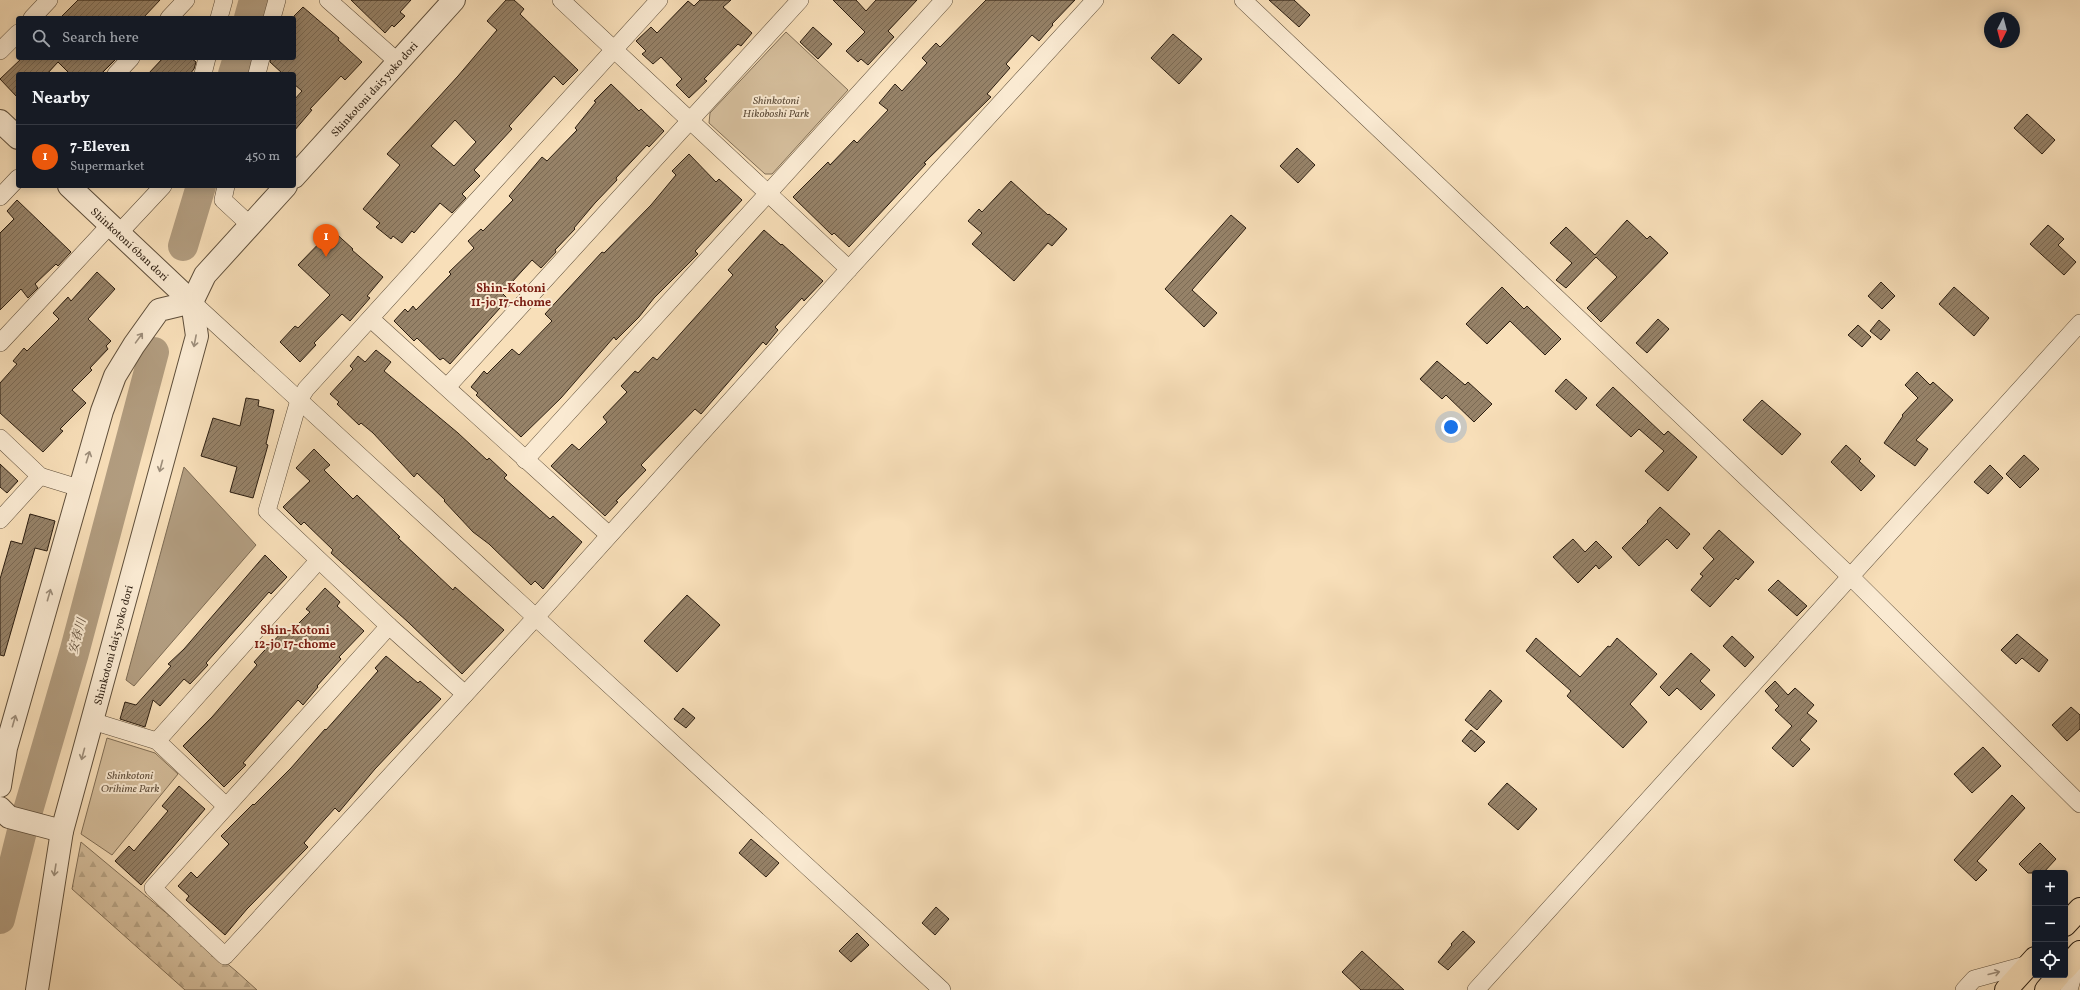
<!DOCTYPE html>
<html lang="en">
<head>
<meta charset="utf-8">
<style>
  :root { --surface:#171b24; --page:#20242c; --text:#f1f3f6; --muted:#9ea1a6; --line:#363941; --accent:#ea580c }
  body { margin:0; font-family:Vollkorn,"Noto Serif JP",serif; background:var(--page); color:var(--text) }
  .controls { position:absolute; right:12px; bottom:12px; display:grid; overflow:hidden; border-radius:4px; box-shadow:0 2px 10px #0003 }
  .controls button { width:36px; height:36px; display:grid; place-items:center; padding:0; border:0; border-bottom:1px solid var(--line); background:var(--surface); color:var(--text); font:20px sans-serif }
  .compass { position:absolute; left:1984px; top:12px; width:36px; height:36px; border-radius:50%; background:var(--surface); box-shadow:0 2px 10px #0003; rotate:186deg }
  .you { position:absolute; left:1451px; top:427px; width:14px; height:14px; margin:-10px; border:3px solid #fff; border-radius:50%; background:#1a73e8; box-shadow:0 0 0 6px #1a73e833 }
  .badge { display:grid; place-items:center; width:26px; height:26px; border-radius:50%; background:var(--accent); color:#fff; font-size:13px; font-weight:700 }
  .pin { position:absolute; translate:-50% -33px; filter:drop-shadow(0 1px 2px #0008) }
  .pin::after { content:''; position:absolute; top:21px; width:14px; height:12px; background:inherit; clip-path:polygon(0 0,100% 0,50% 100%) }
  .list { margin:0; padding:0; list-style:none }
  h2 { display:flex; justify-content:space-between; align-items:center; height:52px; margin:0; padding:0 16px; font-size:17px }
  h2 small { font-size:13px; font-weight:400; color:var(--muted) }
  .list li { display:grid; grid-template-columns:26px 1fr auto; gap:12px; align-items:center; box-sizing:border-box; height:64px; padding:0 16px; border-top:1px solid var(--line) }
  .list b { display:block; font-size:15px; white-space:nowrap }
  .list p { margin:0; font-size:13px; white-space:nowrap; color:var(--muted) }
  .list em { font-size:13px; font-style:normal; color:var(--muted) }
  .icon { flex:none; width:22px; height:22px; fill:none; stroke:currentColor; stroke-width:2; stroke-linecap:round; stroke-linejoin:round }
  .map { position:relative; flex:none; width:2080px; height:990px; overflow:hidden }
  .search { position:absolute; background:var(--surface); box-shadow:0 2px 10px #0003; left:16px; top:16px; width:280px; height:44px; display:flex; align-items:center; gap:10px; box-sizing:border-box; padding:0 14px; border-radius:4px; color:var(--muted); font-size:15px }
  .panel { position:absolute; background:var(--surface); box-shadow:0 2px 10px #0003; left:16px; top:72px; width:280px; height:116px; border-radius:4px }
  .map>svg:first-child { display:block }
  .forest { fill:url(#forest-firs); stroke:#806e56 }
  .park { fill:#d5be9c; stroke:#806e56 }
  .water { fill:#b29d80; stroke:#7c6a53 }
  .lines { fill:none; stroke-linecap:round; stroke-linejoin:round }
  .river { stroke:#b29d80; stroke-width:30 }
  .building { fill:url(#building-hatch); stroke:#2b1d10; fill-rule:evenodd }
  .minor-casing { stroke:#5e4e3a; stroke-width:18 }
  .tertiary-casing { stroke:#5e4e3a; stroke-width:24 }
  .primary-casing { stroke:#2b1d10; stroke-width:24 }
  .minor { stroke:#faead2; stroke-width:17 }
  .tertiary { stroke:#faead2; stroke-width:22 }
  .primary { stroke:#f8dfb9; stroke-width:22 }
  .oneway { stroke:#9d8e7b }
  .labels { text-anchor:middle; stroke-width:4; stroke-linejoin:round; paint-order:stroke }
  .street-label { font-size:11px; fill:#2b1d10; stroke:#faead2 }
  .park-label { font-size:11px; font-style:italic; fill:#5e4d3a; stroke:#faead2 }
  .neighbourhood-label { font-size:12px; font-weight:bold; fill:#7a1f14; stroke:#faead2 }
  .water-label { font-size:12px; font-style:italic; fill:#61503d; stroke:#faead2 }
</style>
</head>
<body>
<div class="map">
<svg width="2080" height="990" viewBox="0 0 2080 990">
  <defs>
    <pattern id="forest-firs" width="22" height="20" patternUnits="userSpaceOnUse"><rect width="22" height="20" fill="#d5be9c"/><path d="M5 1l3.5 6h-7zM16 11l3.5 6h-7z" fill="#b7a385"/></pattern>
    <pattern id="building-hatch" width="6" height="6" patternUnits="userSpaceOnUse"><rect width="6" height="6" fill="#968268"/><path d="M-1 1l2-2M0 6l6-6M5 7l2-2" fill="none" stroke="#7b6a54"/></pattern>
  </defs>
  <rect width="100%" height="100%" fill="#f8dfb9"/>
  <filter id="stains"><feTurbulence type="fractalNoise" baseFrequency=".005" numOctaves="4"/><feColorMatrix values="0 0 0 0 .2 0 0 0 0 .09 0 0 0 0 .02 0 0 0 .5 -.17"/></filter>
  <radialGradient id="worn" r=".72"><stop offset=".6" stop-color="#630" stop-opacity="0"/><stop offset="1" stop-color="#630" stop-opacity=".3"/></radialGradient>
  <path class="forest" d="M 81,842 L 236,971 L 257,990 L 185,990 L 72,889 Z"/>
  <g class="park">
    <path d="M 786,32 L 848,90 L 772,174 L 765,174 L 709,123 L 710,113 Z"/>
    <path d="M 107,738 L 155,753 L 178,774 L 112,855 L 81,834 Z"/>
  </g>
  <path class="water" d="M 184,467 L 256,545 L 134,686 L 126,680 Z"/>
  <g class="lines">
    <g class="river">
      <path d="M 249,18 L 254,0"/>
      <path d="M 233,74 L 238,58"/>
      <path d="M 183,246 L 201,186"/>
      <path d="M 0,919 L 22,831 L 74,653 L 154,352"/>
    </g>
  </g>
  <g class="building">
    <path d="M 78,0 L 160,0 L 143,18 L 60,18 Z"/>
    <path d="M 351,0 L 411,0 L 400,12 L 405,16 L 394,27 L 392,25 L 385,33 Z"/>
    <path d="M 506,0 L 514,0 L 524,9 L 520,14 L 578,70 L 563,85 L 554,76 L 509,126 L 512,129 L 474,170 L 480,176 L 462,194 L 466,198 L 452,213 L 440,203 L 414,233 L 412,231 L 402,243 L 393,236 L 391,239 L 376,227 L 380,223 L 363,209 L 400,165 L 387,154 L 458,76 L 497,30 L 487,21 ZM 455,120 L 476,142 L 454,166 L 431,146 Z"/>
    <path d="M 700,0 L 731,0 L 723,7 L 752,33 L 741,46 L 738,44 L 704,79 L 707,81 L 689,98 L 676,85 L 682,79 L 661,57 L 653,64 L 642,54 L 646,51 L 636,41 L 651,27 L 657,33 L 688,1 L 694,6 Z"/>
    <path d="M 833,0 L 856,0 L 866,11 L 876,0 L 917,0 L 888,31 L 894,37 L 868,65 L 861,59 L 858,62 L 846,51 L 865,32 Z"/>
    <path d="M 986,0 L 1075,0 L 1052,24 L 1053,25 L 1039,41 L 1032,35 L 1006,64 L 1010,68 L 987,94 L 991,97 L 924,163 L 926,164 L 849,247 L 834,233 L 832,235 L 793,197 L 828,162 L 830,165 L 854,140 L 857,143 L 888,110 L 879,103 L 895,84 L 902,91 L 927,63 L 922,58 L 936,43 L 940,47 Z"/>
    <path d="M 1269,0 L 1294,0 L 1310,15 L 1299,27 Z"/>
    <path d="M 303,7 L 339,38 L 338,40 L 362,62 L 345,80 L 341,76 L 310,109 L 312,110 L 294,131 L 294,100 L 302,91 L 294,84 L 294,74 L 283,74 L 270,62 L 271,58 L 294,58 L 294,16 Z"/>
    <path d="M 813,27 L 832,44 L 818,59 L 800,42 Z"/>
    <path d="M 1173,34 L 1202,59 L 1179,84 L 1151,58 Z"/>
    <path d="M 22,58 L 117,58 L 101,74 L 70,74 L 58,62 L 47,74 L 18,74 L 18,98 L 0,79 Z"/>
    <path d="M 163,58 L 191,58 L 196,62 L 194,69 L 190,74 L 148,74 Z"/>
    <path d="M 611,84 L 639,111 L 641,109 L 664,131 L 649,147 L 647,145 L 616,178 L 617,180 L 595,203 L 574,228 L 575,229 L 555,250 L 556,252 L 541,268 L 532,260 L 502,293 L 508,299 L 450,364 L 443,358 L 440,360 L 417,338 L 414,341 L 394,321 L 405,309 L 408,312 L 413,306 L 416,310 L 451,274 L 449,272 L 474,248 L 468,241 L 481,229 L 483,231 L 513,200 L 509,196 L 542,157 L 547,161 L 577,130 L 575,128 L 596,102 L 594,101 Z"/>
    <path d="M 2027,114 L 2055,140 L 2042,154 L 2014,128 Z"/>
    <path d="M 1297,148 L 1315,165 L 1298,183 L 1280,166 Z"/>
    <path d="M 689,154 L 716,182 L 719,179 L 742,200 L 695,251 L 698,254 L 654,298 L 639,317 L 616,340 L 614,337 L 561,398 L 521,437 L 476,395 L 478,393 L 471,387 L 484,371 L 487,374 L 512,349 L 519,355 L 552,321 L 545,314 L 602,252 L 604,253 L 651,205 L 676,175 L 672,171 Z"/>
    <path d="M 1011,181 L 1048,215 L 1049,214 L 1067,229 L 1052,246 L 1048,243 L 1014,281 L 972,244 L 982,233 L 968,221 L 979,209 L 982,212 Z"/>
    <path d="M 17,200 L 71,252 L 58,266 L 56,264 L 35,284 L 38,288 L 28,298 L 21,289 L 0,310 L 0,233 L 14,219 L 7,211 Z"/>
    <path d="M 1231,215 L 1246,228 L 1192,290 L 1217,313 L 1204,327 L 1165,289 Z"/>
    <path d="M 1627,220 L 1647,239 L 1650,236 L 1668,253 L 1601,322 L 1587,308 L 1617,277 L 1596,257 L 1566,288 L 1556,280 L 1572,263 L 1550,243 L 1566,227 L 1595,255 Z"/>
    <path d="M 2048,225 L 2064,239 L 2058,245 L 2076,262 L 2064,275 L 2030,244 Z"/>
    <path d="M 332,230 L 353,249 L 352,250 L 383,277 L 367,296 L 370,298 L 350,321 L 342,314 L 314,343 L 316,345 L 300,362 L 280,342 L 295,326 L 298,328 L 330,295 L 298,265 Z"/>
    <path d="M 764,230 L 781,245 L 782,244 L 823,281 L 804,301 L 802,298 L 775,327 L 778,330 L 766,345 L 763,342 L 701,414 L 695,409 L 641,465 L 646,470 L 616,501 L 618,502 L 605,516 L 551,466 L 572,444 L 579,450 L 607,422 L 603,417 L 627,392 L 621,386 L 635,371 L 638,373 L 653,357 L 657,360 L 733,275 L 728,270 Z"/>
    <path d="M 97,272 L 115,289 L 88,319 L 111,341 L 106,346 L 108,349 L 90,368 L 92,370 L 72,390 L 86,403 L 60,429 L 63,431 L 43,452 L 0,413 L 0,383 L 17,364 L 13,361 L 24,348 L 27,351 L 59,319 L 53,313 L 68,297 L 71,301 Z"/>
    <path d="M 1881,282 L 1895,296 L 1882,309 L 1868,296 Z"/>
    <path d="M 1502,287 L 1524,309 L 1527,306 L 1561,339 L 1545,355 L 1510,321 L 1487,344 L 1466,324 Z"/>
    <path d="M 1954,287 L 1989,318 L 1974,336 L 1939,304 Z"/>
    <path d="M 1658,319 L 1669,329 L 1647,353 L 1636,343 Z"/>
    <path d="M 1879,320 L 1890,330 L 1881,340 L 1870,331 Z"/>
    <path d="M 1858,325 L 1871,337 L 1862,347 L 1848,335 Z"/>
    <path d="M 376,350 L 391,362 L 384,371 L 458,433 L 487,460 L 489,458 L 507,475 L 504,478 L 550,519 L 553,516 L 582,542 L 543,589 L 535,581 L 531,585 L 489,544 L 473,532 L 444,501 L 445,500 L 417,473 L 414,477 L 373,433 L 361,423 L 359,425 L 337,404 L 339,402 L 330,394 L 353,369 L 350,366 L 358,356 L 365,362 Z"/>
    <path d="M 1437,361 L 1465,385 L 1468,382 L 1492,404 L 1474,422 L 1446,395 L 1442,399 L 1420,379 Z"/>
    <path d="M 1917,372 L 1930,385 L 1933,382 L 1953,400 L 1916,440 L 1928,449 L 1915,466 L 1884,443 L 1903,416 L 1902,415 L 1918,398 L 1905,385 Z"/>
    <path d="M 1566,379 L 1587,398 L 1576,410 L 1555,391 Z"/>
    <path d="M 1613,387 L 1664,435 L 1668,431 L 1697,457 L 1668,491 L 1645,471 L 1664,451 L 1639,429 L 1631,437 L 1596,405 Z"/>
    <path d="M 246,398 L 259,400 L 258,406 L 274,410 L 266,444 L 268,445 L 253,498 L 230,492 L 237,467 L 201,456 L 213,418 L 240,426 Z"/>
    <path d="M 1762,400 L 1801,434 L 1782,455 L 1743,420 Z"/>
    <path d="M 1846,445 L 1861,459 L 1859,461 L 1875,476 L 1861,491 L 1831,462 Z"/>
    <path d="M 314,449 L 330,465 L 324,470 L 353,499 L 357,495 L 400,537 L 398,538 L 453,590 L 455,587 L 504,630 L 462,674 L 408,622 L 331,553 L 333,550 L 304,522 L 301,525 L 283,507 L 310,481 L 296,468 Z"/>
    <path d="M 2024,455 L 2039,469 L 2020,488 L 2006,474 Z"/>
    <path d="M 0,464 L 18,481 L 7,493 L 0,487 Z"/>
    <path d="M 1990,465 L 2003,478 L 1988,494 L 1974,482 Z"/>
    <path d="M 1660,507 L 1690,534 L 1677,549 L 1667,539 L 1639,566 L 1622,548 L 1648,522 L 1647,521 Z"/>
    <path d="M 30,514 L 55,521 L 47,551 L 35,548 L 4,656 L 0,655 L 0,579 L 11,541 L 22,544 Z"/>
    <path d="M 1719,530 L 1754,562 L 1738,580 L 1736,578 L 1710,607 L 1691,590 L 1703,576 L 1700,574 L 1714,559 L 1703,548 Z"/>
    <path d="M 1573,539 L 1585,552 L 1596,541 L 1612,557 L 1599,569 L 1596,565 L 1578,583 L 1553,557 Z"/>
    <path d="M 265,555 L 287,577 L 271,594 L 269,592 L 206,663 L 208,665 L 190,684 L 184,679 L 160,706 L 153,700 L 145,727 L 120,719 L 125,702 L 136,705 L 171,666 L 168,664 L 184,649 Z"/>
    <path d="M 1778,580 L 1807,606 L 1797,616 L 1768,590 Z"/>
    <path d="M 325,588 L 340,602 L 337,606 L 364,631 L 339,657 L 341,659 L 317,686 L 318,687 L 303,705 L 298,700 L 243,763 L 246,765 L 224,787 L 183,746 L 212,717 L 257,665 L 254,662 L 264,651 L 285,629 L 289,633 L 310,612 L 306,609 Z"/>
    <path d="M 687,595 L 720,625 L 677,672 L 644,641 Z"/>
    <path d="M 2017,634 L 2048,660 L 2039,672 L 2022,658 L 2016,664 L 2001,650 Z"/>
    <path d="M 1732,636 L 1754,657 L 1745,667 L 1723,646 Z"/>
    <path d="M 1536,638 L 1580,677 L 1608,646 L 1610,647 L 1617,638 L 1657,674 L 1630,704 L 1647,722 L 1623,748 L 1567,696 L 1571,691 L 1526,651 Z"/>
    <path d="M 1691,653 L 1710,670 L 1700,681 L 1715,695 L 1701,710 L 1677,688 L 1669,696 L 1660,687 Z"/>
    <path d="M 386,656 L 418,683 L 420,681 L 441,699 L 375,769 L 339,812 L 335,808 L 316,829 L 304,843 L 308,847 L 247,909 L 225,935 L 186,900 L 189,896 L 178,886 L 191,872 L 197,878 L 229,844 L 221,836 L 253,804 L 254,805 L 291,768 L 325,729 L 326,730 L 378,671 L 375,668 Z"/>
    <path d="M 1775,681 L 1788,695 L 1795,688 L 1814,705 L 1807,713 L 1817,721 L 1800,740 L 1810,749 L 1793,767 L 1772,748 L 1792,726 L 1775,710 L 1779,706 L 1765,691 Z"/>
    <path d="M 1490,690 L 1502,701 L 1477,730 L 1465,720 Z"/>
    <path d="M 2071,707 L 2080,715 L 2080,729 L 2067,741 L 2052,725 Z"/>
    <path d="M 683,708 L 695,718 L 686,728 L 674,719 Z"/>
    <path d="M 1471,730 L 1485,742 L 1475,752 L 1462,741 Z"/>
    <path d="M 1983,747 L 2001,766 L 1972,793 L 1954,774 Z"/>
    <path d="M 1507,783 L 1537,809 L 1518,830 L 1488,804 Z"/>
    <path d="M 179,786 L 205,809 L 141,885 L 115,861 L 129,846 L 134,851 L 168,811 L 162,806 Z"/>
    <path d="M 2012,795 L 2025,808 L 1977,861 L 1987,870 L 1976,881 L 1954,860 Z"/>
    <path d="M 751,839 L 779,863 L 766,877 L 739,853 Z"/>
    <path d="M 2040,843 L 2056,859 L 2043,873 L 2028,873 L 2019,864 Z"/>
    <path d="M 936,907 L 949,919 L 935,935 L 922,923 Z"/>
    <path d="M 1463,931 L 1475,942 L 1448,970 L 1438,962 L 1452,945 L 1451,944 Z"/>
    <path d="M 857,933 L 869,945 L 851,962 L 839,951 Z"/>
    <path d="M 1362,951 L 1404,990 L 1361,990 L 1342,972 Z"/>
  </g>
  <g class="lines">
    <defs>
      <g id="minor">
        <path d="M 328,0 L 398,62"/>
        <path d="M 561,0 L 849,269"/>
        <path d="M 1243,0 L 1851,577 L 2080,804"/>
        <path d="M 32,18 L 49,0"/>
        <path d="M 169,18 L 186,0"/>
        <path d="M 219,18 L 224,0"/>
        <path d="M 272,18 L 277,0"/>
        <path d="M 0,51 L 18,33"/>
        <path d="M 116,74 L 131,58"/>
        <path d="M 203,74 L 207,58"/>
        <path d="M 257,74 L 261,58"/>
        <path d="M 226,186 L 223,200 L 250,225"/>
        <path d="M 0,197 L 18,178"/>
        <path d="M 119,233 L 163,186"/>
        <path d="M 192,302 L 942,990"/>
        <path d="M 371,319 L 609,535"/>
        <path d="M 0,343 L 110,225"/>
        <path d="M 447,387 L 800,0"/>
        <path d="M 0,438 L 40,476 L 79,488"/>
        <path d="M 525,460 L 944,0"/>
        <path d="M 0,520 L 40,476"/>
        <path d="M 389,626 L 153,888 L 225,956 L 536,617 L 849,269 L 1095,0"/>
        <path d="M 465,694 L 389,626 L 267,511 L 299,400 L 306,389 L 659,0"/>
        <path d="M 92,721 L 157,741 L 226,806"/>
        <path d="M 157,741 L 318,561"/>
        <path d="M 1476,990 L 2080,323"/>
        <path d="M 1964,990 L 1974,979 L 2029,964"/>
        <path d="M 2069,990 L 2079,954"/>
      </g>
      <g id="tertiary">
        <path d="M 0,121 L 18,138"/>
        <path d="M 294,177 L 454,0"/>
        <path d="M 69,186 L 192,302"/>
        <path d="M 0,786 L 6,748 L 102,411 L 115,376 L 134,345 L 159,310 L 192,302"/>
        <path d="M 0,808 L 9,817 L 62,831"/>
        <path d="M 37,990 L 62,831 L 197,336 L 192,302 L 205,275 L 286,186"/>
      </g>
      <g id="primary">
        <path d="M 2065,925 L 2080,909"/>
        <path d="M 2065,969 L 2080,952"/>
        <path d="M 2006,990 L 2035,958"/>
        <path d="M 2046,990 L 2059,975"/>
      </g>
    </defs>
    <use href="#minor" class="minor-casing"/>
    <use href="#tertiary" class="tertiary-casing"/>
    <use href="#primary" class="primary-casing"/>
    <use href="#minor" class="minor"/>
    <use href="#tertiary" class="tertiary"/>
    <use href="#primary" class="primary"/>
  </g>
  <defs><path id="oneway-shaft" d="M-6 0H5M1.5-3L5.5 0L1.5 3" fill="none" stroke-width="1.6" stroke-linecap="round" stroke-linejoin="round"/></defs>
  <g class="oneway">
    <use href="#oneway-shaft" transform="translate(139 338) rotate(-54)"/>
    <use href="#oneway-shaft" transform="translate(195 341) rotate(101)"/>
    <use href="#oneway-shaft" transform="translate(88 457) rotate(-73)"/>
    <use href="#oneway-shaft" transform="translate(161 466) rotate(105)"/>
    <use href="#oneway-shaft" transform="translate(49 595) rotate(-74)"/>
    <use href="#oneway-shaft" transform="translate(14 721) rotate(-74)"/>
    <use href="#oneway-shaft" transform="translate(83 754) rotate(105)"/>
    <use href="#oneway-shaft" transform="translate(55 870) rotate(99)"/>
    <use href="#oneway-shaft" transform="translate(1994 973) rotate(-14)"/>
  </g>
  <g class="labels">
    <g class="street-label">
      <text transform="translate(374 89) rotate(-48)" y="4">Shinkotoni dai5 yoko dori</text>
      <text transform="translate(130 244) rotate(43)" y="4">Shinkotoni 6ban dori</text>
      <text transform="translate(113 645) rotate(-75)" y="4">Shinkotoni dai5 yoko dori</text>
    </g>
    <g class="park-label">
      <text x="776" y="104">Shinkotoni<tspan x="776" dy="13">Hikoboshi Park</tspan></text>
      <text x="130" y="779">Shinkotoni<tspan x="130" dy="13">Orihime Park</tspan></text>
    </g>
    <g class="neighbourhood-label">
      <text x="511" y="292">Shin-Kotoni<tspan x="511" dy="14">11-jo 17-chome</tspan></text>
      <text x="295" y="634">Shin-Kotoni<tspan x="295" dy="14">12-jo 17-chome</tspan></text>
    </g>
    <g class="water-label">
      <text transform="translate(77 636) rotate(-75)" y="4">安春川</text>
    </g>
  </g>
  <rect width="100%" height="100%" filter="url(#stains)"/>
  <rect width="100%" height="100%" fill="url(#worn)"/>
</svg>
<div class="controls">
<button>+</button>
<button>−</button>
<button><svg class="icon" aria-label="locate" viewBox="0 0 24 24"><circle cx="12" cy="12" r="6"/><path d="M12 2v4M12 18v4M2 12h4M18 12h4"/></svg></button>
</div>
<svg class="compass" viewBox="-18 -18 36 36"><path d="M0-13l5 13h-10z" fill="#e53935"/><path d="M0 13l5-13h-10z" fill="#9ea1a6"/></svg>
<div class="you"></div>
<div class="pin badge" style="left:326px;top:257px">1</div>
<div class="search"><svg class="icon" aria-label="search" viewBox="0 0 24 24"><circle cx="10" cy="10" r="6"/><path d="M15 15l6 6"/></svg>Search here</div>
<section class="panel">
<h2>Nearby<small></small></h2>
<ul class="list">
<li><span class="badge">1</span><div><b>7-Eleven</b><p>Supermarket</p></div><em>450 m</em></li>
</ul>
</section>
</div>
</body>
</html>
